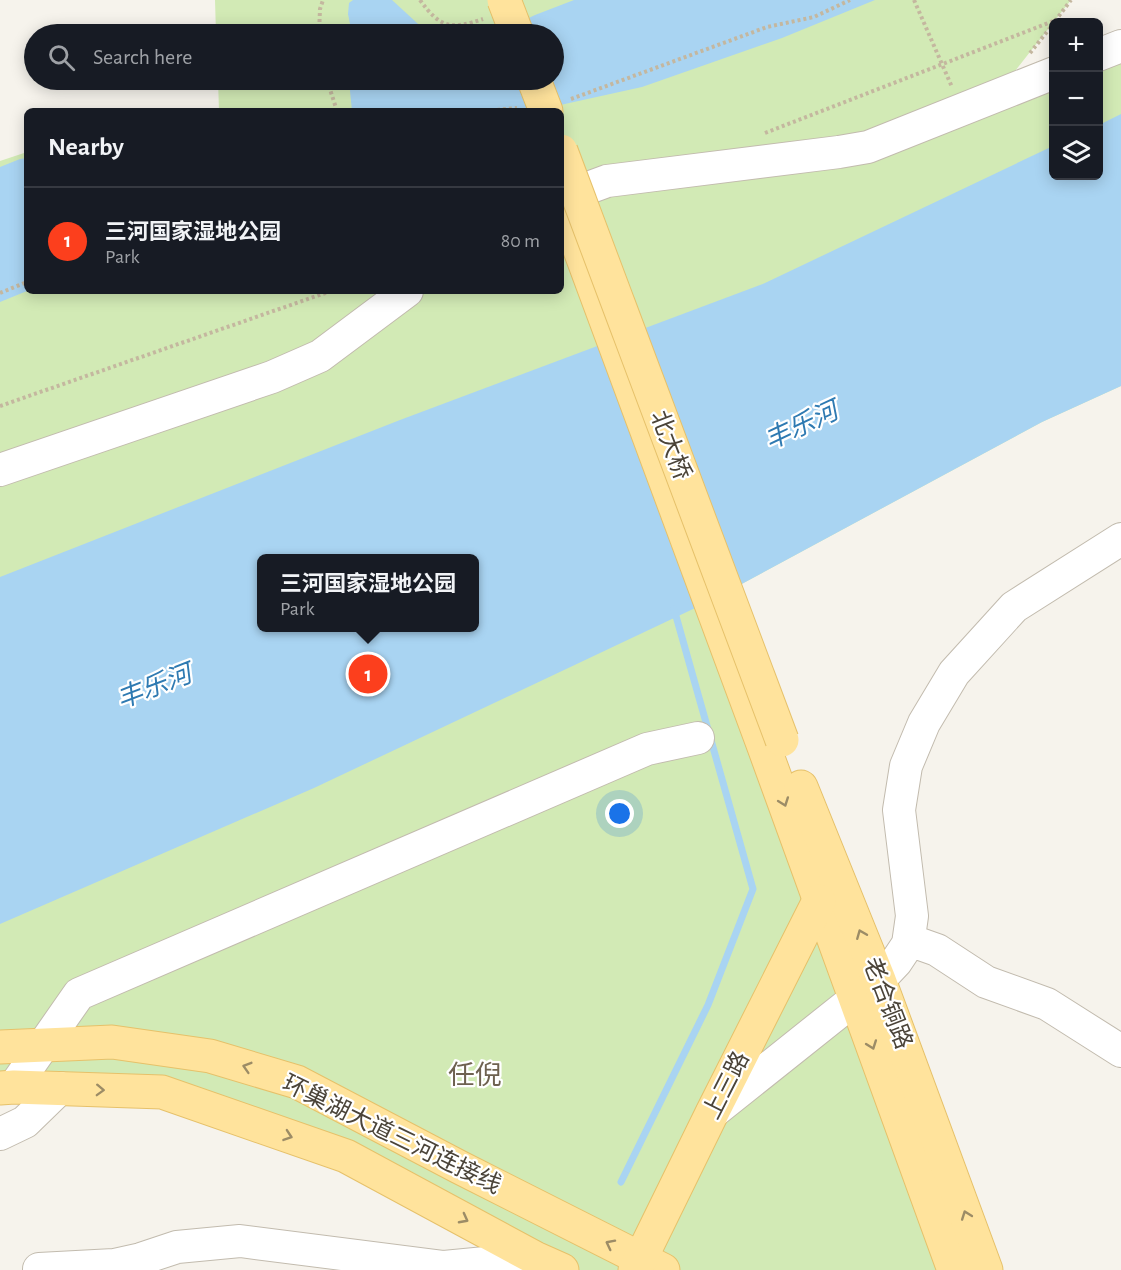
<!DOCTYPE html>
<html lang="en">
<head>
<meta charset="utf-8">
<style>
  :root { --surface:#171b24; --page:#242831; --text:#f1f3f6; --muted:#9ea1a6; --line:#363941; --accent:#fc3f1d }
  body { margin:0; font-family:"Alegreya Sans","Noto Sans SC",sans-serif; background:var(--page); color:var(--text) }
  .controls { position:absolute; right:18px; top:18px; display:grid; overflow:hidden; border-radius:9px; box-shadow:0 3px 15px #0003 }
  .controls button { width:54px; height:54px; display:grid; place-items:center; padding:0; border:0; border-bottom:2px solid var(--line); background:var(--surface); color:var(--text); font:30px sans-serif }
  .you { position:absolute; left:620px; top:814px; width:21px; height:21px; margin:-15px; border:4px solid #fff; border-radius:50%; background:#1a73e8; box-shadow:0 0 0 9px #1a73e833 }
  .badge { display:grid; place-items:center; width:39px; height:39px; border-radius:50%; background:var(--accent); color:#fff; font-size:20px; font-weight:700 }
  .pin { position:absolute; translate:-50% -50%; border:3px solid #fff; box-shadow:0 2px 6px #0006 }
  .popup { position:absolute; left:257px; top:554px; width:222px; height:78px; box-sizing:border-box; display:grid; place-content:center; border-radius:9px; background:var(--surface); filter:drop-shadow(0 2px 4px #0005); font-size:20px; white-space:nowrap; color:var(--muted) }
  .popup b { font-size:22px; color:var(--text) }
  .popup::after { content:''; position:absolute; left:50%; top:100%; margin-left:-12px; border:12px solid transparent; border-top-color:var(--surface) }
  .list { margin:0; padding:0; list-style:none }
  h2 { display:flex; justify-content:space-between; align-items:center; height:78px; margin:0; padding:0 24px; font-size:26px }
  h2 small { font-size:20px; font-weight:400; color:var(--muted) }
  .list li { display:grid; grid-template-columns:39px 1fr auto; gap:18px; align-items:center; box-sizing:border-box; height:108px; padding:0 24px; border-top:2px solid var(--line) }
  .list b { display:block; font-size:22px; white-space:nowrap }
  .list p { margin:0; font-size:20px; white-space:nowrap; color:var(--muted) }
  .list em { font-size:20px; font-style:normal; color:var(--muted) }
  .icon { flex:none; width:33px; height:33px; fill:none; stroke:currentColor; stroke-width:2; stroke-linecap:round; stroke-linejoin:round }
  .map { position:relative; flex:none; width:1121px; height:1270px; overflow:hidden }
  .search { position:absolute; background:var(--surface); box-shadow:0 3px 15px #0003; left:24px; top:24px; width:540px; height:66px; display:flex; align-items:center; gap:15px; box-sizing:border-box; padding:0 21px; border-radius:33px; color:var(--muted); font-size:22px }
  .panel { position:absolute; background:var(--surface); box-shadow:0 3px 15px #0003; left:24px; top:108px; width:540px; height:186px; border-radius:9px }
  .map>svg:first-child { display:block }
  .green { fill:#d2eab5; fill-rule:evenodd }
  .water { fill:#a9d4f2; fill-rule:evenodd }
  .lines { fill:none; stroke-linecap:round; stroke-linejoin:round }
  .stream { stroke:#a9d4f2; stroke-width:7 }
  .minor-casing { stroke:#c2bbae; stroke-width:34 }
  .major-casing { stroke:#e6c16a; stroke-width:35 }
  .path { stroke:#c4b79f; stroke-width:4; stroke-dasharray:3 3; stroke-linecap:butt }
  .minor { stroke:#fff; stroke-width:32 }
  .major { stroke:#ffe39c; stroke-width:33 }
  .major-bridge-casing { stroke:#e6c16a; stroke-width:35; stroke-linecap:butt }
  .major-bridge { stroke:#ffe39c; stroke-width:33 }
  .oneway { stroke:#9c8c66 }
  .labels { text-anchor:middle; stroke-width:4.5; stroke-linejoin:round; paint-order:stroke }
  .street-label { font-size:24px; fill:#4b4439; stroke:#fff }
  .water-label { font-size:26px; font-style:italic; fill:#2e7ab2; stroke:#fff }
  .quarter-label { font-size:27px; fill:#6e6250; stroke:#fff }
</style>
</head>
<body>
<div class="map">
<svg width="1121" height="1270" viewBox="0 0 1121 1270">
  <rect width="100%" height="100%" fill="#f6f3ec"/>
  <path class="green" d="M 215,0 L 1071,0 L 996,95 L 1053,73 L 1054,176 L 1098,176 L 1099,55 L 1121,46 L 1121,386 L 1042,422 L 710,601 L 954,1270 L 562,1270 L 162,1092 L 0,1088 L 0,161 L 27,152 L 27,291 L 561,291 L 561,111 L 219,111 L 218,80 L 554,80 L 554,34 L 216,34 ZM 262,558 L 475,558 L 475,628 L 262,628 Z"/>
  <g class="water">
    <path d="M 353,0 L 392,0 L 429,34 L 352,34 L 348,14 L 349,3 Z"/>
    <path d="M 574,0 L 875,0 L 782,38 L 642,87 L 533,111 L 352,111 L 350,91 L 351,80 L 554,80 L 554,34 L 496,34 L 535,15 Z"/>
    <path d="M 1121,114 L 1121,386 L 1042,422 L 710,601 L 314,788 L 0,924 L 0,577 L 400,420 L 765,283 L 1053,146 L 1054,176 L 1098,176 L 1099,125 ZM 262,558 L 475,558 L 475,628 L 262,628 Z"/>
    <path d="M 27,158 L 27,291 L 0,302 L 0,167 L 20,159 Z"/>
  </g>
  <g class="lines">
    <path class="stream" d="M 621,1182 L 708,1005 L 753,889 L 674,609"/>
    <defs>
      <g id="minor">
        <path d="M 1098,55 L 1121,46"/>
        <path d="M 561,198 L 607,181 L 839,152 L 868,147 L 1054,73"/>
        <path d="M 0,470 L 272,377 L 320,356 L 407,291"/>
        <path d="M 908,944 L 920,944 L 937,950 L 986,982 L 1047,1004 L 1121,1051"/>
        <path d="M 879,980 L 896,962 L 908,944 L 912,916 L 899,810 L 906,766 L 924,723 L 954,673 L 1014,607 L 1121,539"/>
        <path d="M 14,1087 L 79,994 L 647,749 L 698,738"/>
        <path d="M 712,1113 L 855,999"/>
        <path d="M 0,1134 L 25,1122 L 60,1088"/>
        <path d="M 39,1269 L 114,1265 L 141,1259 L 177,1247 L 240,1241 L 444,1267 L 535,1258"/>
      </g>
      <g id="major">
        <path d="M 534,80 L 546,111"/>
        <path d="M 561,199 L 764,747 L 954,1270"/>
        <path d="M 801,787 L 879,980 L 986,1270"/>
        <path d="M 0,1047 L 112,1042 L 210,1056 L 297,1082 L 459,1167 L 663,1270"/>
        <path d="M 0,1088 L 14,1087 L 162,1092 L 346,1156 L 535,1258 L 562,1270"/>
        <path d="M 635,1270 L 712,1113 L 819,901"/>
      </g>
    </defs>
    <use href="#minor" class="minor-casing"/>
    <use href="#major" class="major-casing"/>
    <g class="path">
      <path d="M 420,0 C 440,28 451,30 483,19"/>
      <path d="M 914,0 L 952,87"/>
      <path d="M 1055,21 L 1071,0"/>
      <path d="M 319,34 L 320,9 L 323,0"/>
      <path d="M 1030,53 L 1054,23"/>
      <path d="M 327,80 L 337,111"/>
      <path d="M 571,99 L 767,27 L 814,17 L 850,0"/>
      <path d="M 485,111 L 517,108"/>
      <path d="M 765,133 L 1056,20"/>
      <path d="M 0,293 L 27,282"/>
      <path d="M 0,406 L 331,291"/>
    </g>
    <use href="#minor" class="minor"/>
    <use href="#major" class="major"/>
    <defs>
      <g id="major-bridge">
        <path d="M 504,0 L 517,34"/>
        <path d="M 561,151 L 782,740"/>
      </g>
    </defs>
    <use href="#major-bridge" class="major-bridge-casing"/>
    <use href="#major-bridge" class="major-bridge"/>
  </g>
  <defs><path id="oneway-chevron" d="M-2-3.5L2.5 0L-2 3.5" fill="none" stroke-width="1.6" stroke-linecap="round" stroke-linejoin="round" transform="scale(1.5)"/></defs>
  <g class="oneway">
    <use href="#oneway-chevron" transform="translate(784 802) rotate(70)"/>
    <use href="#oneway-chevron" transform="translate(861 934) rotate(-112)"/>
    <use href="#oneway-chevron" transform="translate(872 1045) rotate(70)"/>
    <use href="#oneway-chevron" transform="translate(247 1067) rotate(-163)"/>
    <use href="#oneway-chevron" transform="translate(100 1090) rotate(2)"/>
    <use href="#oneway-chevron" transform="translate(288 1136) rotate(19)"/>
    <use href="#oneway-chevron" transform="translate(966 1215) rotate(-110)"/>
    <use href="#oneway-chevron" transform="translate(464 1219) rotate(28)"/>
    <use href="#oneway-chevron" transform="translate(610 1244) rotate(-153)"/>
  </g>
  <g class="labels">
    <g class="street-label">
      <text transform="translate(671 445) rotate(69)" y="8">北大桥</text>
      <text transform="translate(888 1003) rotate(69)" y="8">老合铜路</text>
      <text transform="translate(726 1085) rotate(-63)" y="8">上三路</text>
      <text transform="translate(392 1134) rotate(26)" y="8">环巢湖大道三河连接线</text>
    </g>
    <g class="water-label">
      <text transform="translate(801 425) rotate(-25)" y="9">丰乐河</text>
      <text transform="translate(154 686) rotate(-21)" y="9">丰乐河</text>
    </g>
    <g class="quarter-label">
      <text x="475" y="1084">任倪</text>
    </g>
  </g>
</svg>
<div class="controls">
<button>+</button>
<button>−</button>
<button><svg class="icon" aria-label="layers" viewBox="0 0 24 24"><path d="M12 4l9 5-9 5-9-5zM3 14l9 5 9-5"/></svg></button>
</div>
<div class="you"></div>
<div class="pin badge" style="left:368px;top:674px">1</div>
<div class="popup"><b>三河国家湿地公园</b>Park</div>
<div class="search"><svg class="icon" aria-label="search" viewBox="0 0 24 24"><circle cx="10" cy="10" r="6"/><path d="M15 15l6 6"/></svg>Search here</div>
<section class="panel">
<h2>Nearby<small></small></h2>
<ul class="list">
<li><span class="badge">1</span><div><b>三河国家湿地公园</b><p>Park</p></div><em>80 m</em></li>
</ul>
</section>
</div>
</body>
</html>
